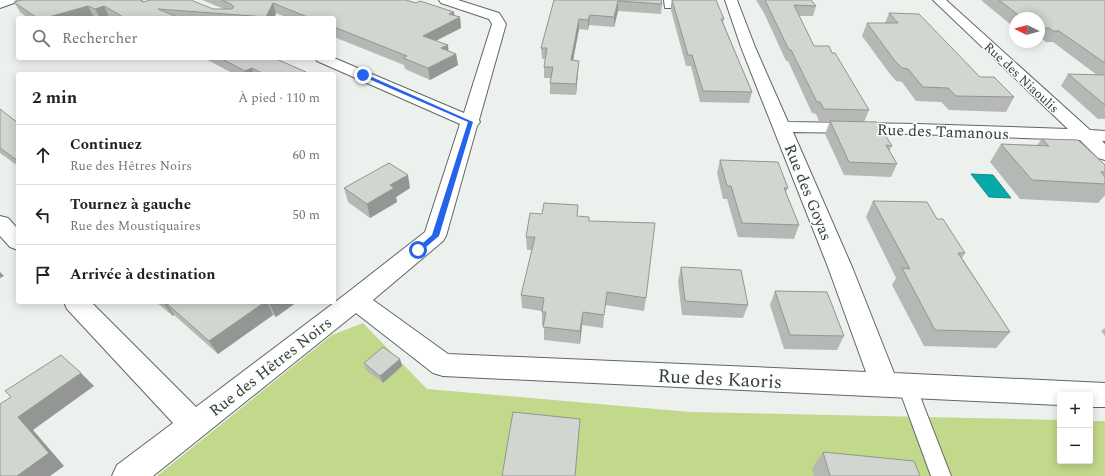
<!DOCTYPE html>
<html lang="fr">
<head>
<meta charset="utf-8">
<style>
  :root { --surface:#fff; --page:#f2f2f2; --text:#222; --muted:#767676; --line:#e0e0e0 }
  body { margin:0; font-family:Spectral,serif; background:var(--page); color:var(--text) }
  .controls { position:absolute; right:12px; bottom:12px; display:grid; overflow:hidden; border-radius:4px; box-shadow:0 2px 10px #0003 }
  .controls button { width:36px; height:36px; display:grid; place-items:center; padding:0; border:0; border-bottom:1px solid var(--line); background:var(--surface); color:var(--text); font:20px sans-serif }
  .compass { position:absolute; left:1009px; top:12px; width:36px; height:36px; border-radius:50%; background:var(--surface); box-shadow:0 2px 10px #0003; rotate:276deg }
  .stop { position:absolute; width:12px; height:12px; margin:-9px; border:3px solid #2563eb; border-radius:50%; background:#fff }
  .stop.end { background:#2563eb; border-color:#fff; box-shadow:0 1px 4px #0008 }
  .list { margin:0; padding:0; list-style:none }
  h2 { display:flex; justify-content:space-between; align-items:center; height:52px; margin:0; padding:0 16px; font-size:17px }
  h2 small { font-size:13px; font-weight:400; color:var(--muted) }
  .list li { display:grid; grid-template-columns:26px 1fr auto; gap:12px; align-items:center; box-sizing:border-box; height:60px; padding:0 16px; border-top:1px solid var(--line) }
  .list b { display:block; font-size:15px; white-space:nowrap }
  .list p { margin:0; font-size:13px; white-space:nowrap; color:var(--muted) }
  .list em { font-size:13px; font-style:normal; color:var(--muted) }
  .icon { flex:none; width:22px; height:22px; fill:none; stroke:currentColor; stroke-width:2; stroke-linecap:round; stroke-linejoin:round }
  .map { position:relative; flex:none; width:1105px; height:476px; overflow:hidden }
  .search { position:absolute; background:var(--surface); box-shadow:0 2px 10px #0003; left:16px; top:16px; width:320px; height:44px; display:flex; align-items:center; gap:10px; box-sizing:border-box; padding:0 14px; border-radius:4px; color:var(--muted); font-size:15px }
  .panel { position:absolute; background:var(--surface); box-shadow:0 2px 10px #0003; left:16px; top:72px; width:320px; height:232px; border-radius:4px }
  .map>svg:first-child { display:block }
  .green { fill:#c2d88a }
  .water { fill:#06aba9; stroke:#168a88 }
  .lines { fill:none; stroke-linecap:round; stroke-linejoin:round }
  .lane-casing { stroke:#626663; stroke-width:2 }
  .street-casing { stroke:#626663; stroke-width:2 }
  .lane { fill:#fff; fill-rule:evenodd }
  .street { fill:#fff; fill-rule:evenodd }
  .wall { fill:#b5b8b4 }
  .shaded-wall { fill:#939692 }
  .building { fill:#d2d6d1; stroke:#939692 }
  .route { fill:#2563eb }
  .labels { text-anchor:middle; stroke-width:3; stroke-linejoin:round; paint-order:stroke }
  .far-street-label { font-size:13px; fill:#3a3c3b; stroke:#f9fefb }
  .street-label { font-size:16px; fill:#3a3c3b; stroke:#f9fefb }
  .near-street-label { font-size:19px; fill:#3a3c3b; stroke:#f9fefb }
</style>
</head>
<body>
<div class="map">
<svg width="1105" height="476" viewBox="0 0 1105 476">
  <rect width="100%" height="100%" fill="#ecf1ee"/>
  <path class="green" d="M 363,323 L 427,389 L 690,412 L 1060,420 L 1060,461 L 1090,461 L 1090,421 L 1105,421 L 1105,476 L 157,476 L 332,335 Z"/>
  <path class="water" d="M 971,174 L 993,175 L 1011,198 L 989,197 Z"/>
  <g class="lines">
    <defs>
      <g id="lane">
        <path d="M 664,0 L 672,0 L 671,8 L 665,8 Z"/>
        <path d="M 907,378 L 913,381 L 916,386 L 951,476 L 931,476 L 898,386 L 901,381 Z"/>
      </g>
      <g id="street">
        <path d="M 0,0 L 16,0 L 14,3 L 0,8 Z"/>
        <path d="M 439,0 L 458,0 L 499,13 L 506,24 L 479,120 L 480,122 L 477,126 L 446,236 L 443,241 L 373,300 L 448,354 L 866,372 L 828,267 L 741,47 L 725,0 L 737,0 L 755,47 L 788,122 L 917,124 L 1068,129 L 933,0 L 946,0 L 1090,130 L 1105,131 L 1105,141 L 1102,141 L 1105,144 L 1105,160 L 1098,158 L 1080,140 L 917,134 L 793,132 L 852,267 L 894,373 L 1105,383 L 1105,407 L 1090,407 L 1090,395 L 1060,395 L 1060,405 L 443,376 L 433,373 L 356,313 L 153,476 L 112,476 L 117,465 L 173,423 L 67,309 L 64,302 L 91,302 L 196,407 L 347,293 L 425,232 L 460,124 L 317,61 L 315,58 L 334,58 L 464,113 L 492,24 L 489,19 L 441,3 Z"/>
        <path d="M 0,216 L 8,218 L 18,229 L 18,250 L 10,247 L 0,236 Z"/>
      </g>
    </defs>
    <use href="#lane" class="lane-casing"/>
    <use href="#street" class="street-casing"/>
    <use href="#lane" class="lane"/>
    <use href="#street" class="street"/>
  </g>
  <g class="wall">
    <path d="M 19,0 L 143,0 L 144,2 L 213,9 L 224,9 L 202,0 L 406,0 L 460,17 L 461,28 L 436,41 L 448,45 L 448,51 L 456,54 L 458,65 L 430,80 L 405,69 L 404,65 L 334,37 L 334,18 L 288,18 L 276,13 L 274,18 L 112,18 L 109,17 L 105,18 L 98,18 L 93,16 L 86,18 L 28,18 L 20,12 L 14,2 L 19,1 Z"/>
    <path d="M 554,0 L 661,0 L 662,4 L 661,14 L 618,11 L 614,27 L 589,25 L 588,30 L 579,29 L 573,61 L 578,72 L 576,95 L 550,94 L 550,83 L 551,78 L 544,78 L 544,67 L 545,59 L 542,59 L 541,48 Z"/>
    <path d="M 672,0 L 724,19 L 723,22 L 752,92 L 749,103 L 700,102 L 691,66 L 686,66 L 671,10 Z"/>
    <path d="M 756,0 L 811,0 L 816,6 L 813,16 L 799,16 L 814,46 L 832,53 L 869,110 L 864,122 L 819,121 L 816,114 L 812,113 L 788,61 L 786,61 L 764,13 Z"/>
    <path d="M 982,0 L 1105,0 L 1105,119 L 1098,119 L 1061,86 L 1068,74 L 1097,75 L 1053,42 L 1046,42 L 1042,39 L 1039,39 L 1039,18 L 1015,18 L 1015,28 L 982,1 Z"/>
    <path d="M 889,13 L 980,77 L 1014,97 L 1006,112 L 949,110 L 941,102 L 916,101 L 902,82 L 896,81 L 890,74 L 862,36 L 867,23 L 885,23 Z"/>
    <path d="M 204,58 L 274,58 L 306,72 L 307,74 L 234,74 Z"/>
    <path d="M 0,109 L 18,123 L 18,166 L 0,153 Z"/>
    <path d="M 830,121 L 892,146 L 889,151 L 897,164 L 891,177 L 844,175 L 825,134 Z"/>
    <path d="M 1042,139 L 1105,165 L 1105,195 L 1098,203 L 1020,199 L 990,162 L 1001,144 L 1037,145 Z"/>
    <path d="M 720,160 L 788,188 L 786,192 L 799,225 L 794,239 L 738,237 L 727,199 L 723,199 L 717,173 Z"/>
    <path d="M 344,188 L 410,188 L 396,197 L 397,202 L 370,218 L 348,202 Z"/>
    <path d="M 873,201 L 937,219 L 965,253 L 962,258 L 1010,332 L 996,348 L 924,346 L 892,285 L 896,278 L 866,217 Z"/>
    <path d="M 577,216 L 589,221 L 646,298 L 644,311 L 605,305 L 603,328 L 582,325 L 580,344 L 544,340 L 544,325 L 542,325 L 542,311 L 522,308 L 521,295 L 532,250 L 527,250 L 526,237 Z"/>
    <path d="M 681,267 L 748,305 L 743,318 L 682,315 L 678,281 Z"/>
    <path d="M 775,291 L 844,336 L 837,350 L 784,349 L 770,305 Z"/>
    <path d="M 156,302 L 297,302 L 276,317 L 273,315 L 218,354 L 174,315 L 173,316 Z"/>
    <path d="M 1105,328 L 1105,336 L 1101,331 Z"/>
    <path d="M 400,359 L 402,366 L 383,383 L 366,370 L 364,363 Z"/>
    <path d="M 823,452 L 920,476 L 814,476 L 812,469 Z"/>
  </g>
  <g class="shaded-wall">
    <path d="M 618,1 L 618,11 L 614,27 L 614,17 Z"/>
    <path d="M 273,3 L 276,13 L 274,18 L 267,18 L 266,17 Z"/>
    <path d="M 88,6 L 93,16 L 86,18 L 45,18 Z"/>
    <path d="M 104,6 L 109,17 L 105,18 L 100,18 L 95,9 Z"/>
    <path d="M 454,12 L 455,20 L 460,17 L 461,28 L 425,46 L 423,36 L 449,14 Z"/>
    <path d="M 590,15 L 589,25 L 588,30 L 588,20 Z"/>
    <path d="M 579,19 L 579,29 L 571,71 L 571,60 Z"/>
    <path d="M 448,45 L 449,56 L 441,48 Z"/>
    <path d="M 456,54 L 458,65 L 430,80 L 428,68 Z"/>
    <path d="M 579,61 L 578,72 L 576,95 L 576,84 Z"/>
    <path d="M 252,68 L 254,74 L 246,74 L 245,71 Z"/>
    <path d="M 408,175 L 410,188 L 396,197 L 397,202 L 370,218 L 367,204 L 390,185 Z"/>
    <path d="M 0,272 L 4,276 L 0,278 Z"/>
    <path d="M 165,302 L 174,315 L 173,316 L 164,303 Z"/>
    <path d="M 265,302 L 267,302 L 273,315 L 218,354 L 209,341 Z"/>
    <path d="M 271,302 L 297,302 L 276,317 L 269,303 Z"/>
    <path d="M 583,312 L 582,325 L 580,344 L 580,331 Z"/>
    <path d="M 400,359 L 402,366 L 383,383 L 380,376 Z"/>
    <path d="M 81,373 L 94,386 L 33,430 L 64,466 L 50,476 L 17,476 L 18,417 Z"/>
  </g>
  <g class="building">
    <path d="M 22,0 L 141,0 L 141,1 L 143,2 L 150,0 L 191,0 L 213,9 L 232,9 L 234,7 L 231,4 L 222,0 L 406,0 L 416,3 L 420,1 L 454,12 L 449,14 L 460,17 L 423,36 L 448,45 L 441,48 L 456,54 L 428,68 L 403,58 L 407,56 L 334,27 L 334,18 L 310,18 L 273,3 L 266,17 L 158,9 L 180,18 L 125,18 L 104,6 L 95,9 L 88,6 L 45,18 L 37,18 L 14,2 Z"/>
    <path d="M 554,0 L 661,0 L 662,4 L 618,1 L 614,17 L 590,15 L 588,20 L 579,19 L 571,60 L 579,61 L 576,84 L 550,83 L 553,67 L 544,67 L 547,48 L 541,48 Z"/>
    <path d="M 672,0 L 716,0 L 724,19 L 721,19 L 752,92 L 703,91 L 692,55 L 688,55 Z"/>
    <path d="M 765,0 L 811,0 L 816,6 L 794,5 L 814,46 L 829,46 L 832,53 L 835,53 L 869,110 L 824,109 L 820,102 L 817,102 L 791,50 L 789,50 Z"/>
    <path d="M 999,0 L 1105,0 L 1105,63 L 1059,31 L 1053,31 L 1049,28 L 1039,28 L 1039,18 L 1022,18 Z"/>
    <path d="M 889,13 L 919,14 L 980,77 L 994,77 L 1014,97 L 956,96 L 948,88 L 923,87 L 908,69 L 902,68 L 895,61 L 867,23 L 898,23 Z"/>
    <path d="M 220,58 L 274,58 L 306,72 L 302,74 L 264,74 L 252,68 L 245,71 Z"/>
    <path d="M 1068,74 L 1105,75 L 1105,105 Z"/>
    <path d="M 0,109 L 18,123 L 18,161 L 0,148 Z"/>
    <path d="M 830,121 L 877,122 L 892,146 L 886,145 L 897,164 L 849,162 Z"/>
    <path d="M 1042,139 L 1078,140 L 1105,165 L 1105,172 L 1101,172 L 1105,177 L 1105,184 L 1032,180 L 1001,144 L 1049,146 Z"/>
    <path d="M 720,160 L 778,162 L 788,188 L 784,188 L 799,225 L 742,223 L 731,186 L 727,186 Z"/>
    <path d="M 389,163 L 408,175 L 390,185 L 394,188 L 367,204 L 344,188 Z"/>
    <path d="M 873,201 L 927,202 L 937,219 L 943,219 L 965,253 L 958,253 L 1010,332 L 935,330 L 902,268 L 910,269 Z"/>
    <path d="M 544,203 L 578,205 L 577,216 L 589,217 L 589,221 L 655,223 L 646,298 L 607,292 L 604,315 L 583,312 L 580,331 L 543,327 L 546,312 L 542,312 L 544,298 L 521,295 L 535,237 L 526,237 L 530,213 L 542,214 Z"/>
    <path d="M 681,267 L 741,270 L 748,305 L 685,301 Z"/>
    <path d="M 775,291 L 827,292 L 844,336 L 790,335 Z"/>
    <path d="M 165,302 L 265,302 L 209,341 Z"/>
    <path d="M 383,347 L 400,359 L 380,376 L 364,363 Z"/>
    <path d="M 61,355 L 81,373 L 18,417 L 49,453 L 17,476 L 0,476 L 0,404 L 11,397 L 5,391 Z"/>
    <path d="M 513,412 L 580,419 L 575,476 L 502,476 Z"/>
    <path d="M 823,452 L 914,461 L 920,476 L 830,476 Z"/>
  </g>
  <path class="route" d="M 362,74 L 365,74 L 473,122 L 439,236 L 420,252 L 418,252 L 415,250 L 432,235 L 468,122 L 362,76 Z"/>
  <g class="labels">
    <g class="far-street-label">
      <text transform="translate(1022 77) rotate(43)" y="5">Rue des Niaoulis</text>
    </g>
    <g class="street-label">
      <text transform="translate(943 131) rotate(2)" y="6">Rue des Tamanous</text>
      <text transform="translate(809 192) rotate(68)" y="6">Rue des Goyas</text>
      <text transform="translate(270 366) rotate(-38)" y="6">Rue des Hêtres Noirs</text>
    </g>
    <g class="near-street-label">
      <text transform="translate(720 378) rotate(3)" y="7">Rue des Kaoris</text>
    </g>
  </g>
</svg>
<div class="controls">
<button>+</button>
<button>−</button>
</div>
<svg class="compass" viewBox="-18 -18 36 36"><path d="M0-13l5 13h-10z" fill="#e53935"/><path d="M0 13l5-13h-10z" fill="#767676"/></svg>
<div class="stop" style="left:418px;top:250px"></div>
<div class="stop end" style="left:363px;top:75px"></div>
<div class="search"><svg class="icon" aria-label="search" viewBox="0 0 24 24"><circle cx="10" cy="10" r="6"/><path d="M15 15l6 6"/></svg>Rechercher</div>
<section class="panel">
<h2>2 min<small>À pied · 110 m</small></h2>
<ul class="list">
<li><svg class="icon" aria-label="ahead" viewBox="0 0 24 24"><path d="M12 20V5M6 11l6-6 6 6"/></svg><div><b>Continuez</b><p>Rue des Hêtres Noirs</p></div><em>60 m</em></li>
<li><svg class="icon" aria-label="left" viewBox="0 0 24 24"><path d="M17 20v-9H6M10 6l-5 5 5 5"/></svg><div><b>Tournez à gauche</b><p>Rue des Moustiquaires</p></div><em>50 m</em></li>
<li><svg class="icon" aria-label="arrive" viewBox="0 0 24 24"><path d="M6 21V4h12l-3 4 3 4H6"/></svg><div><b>Arrivée à destination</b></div></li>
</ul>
</section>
</div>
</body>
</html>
